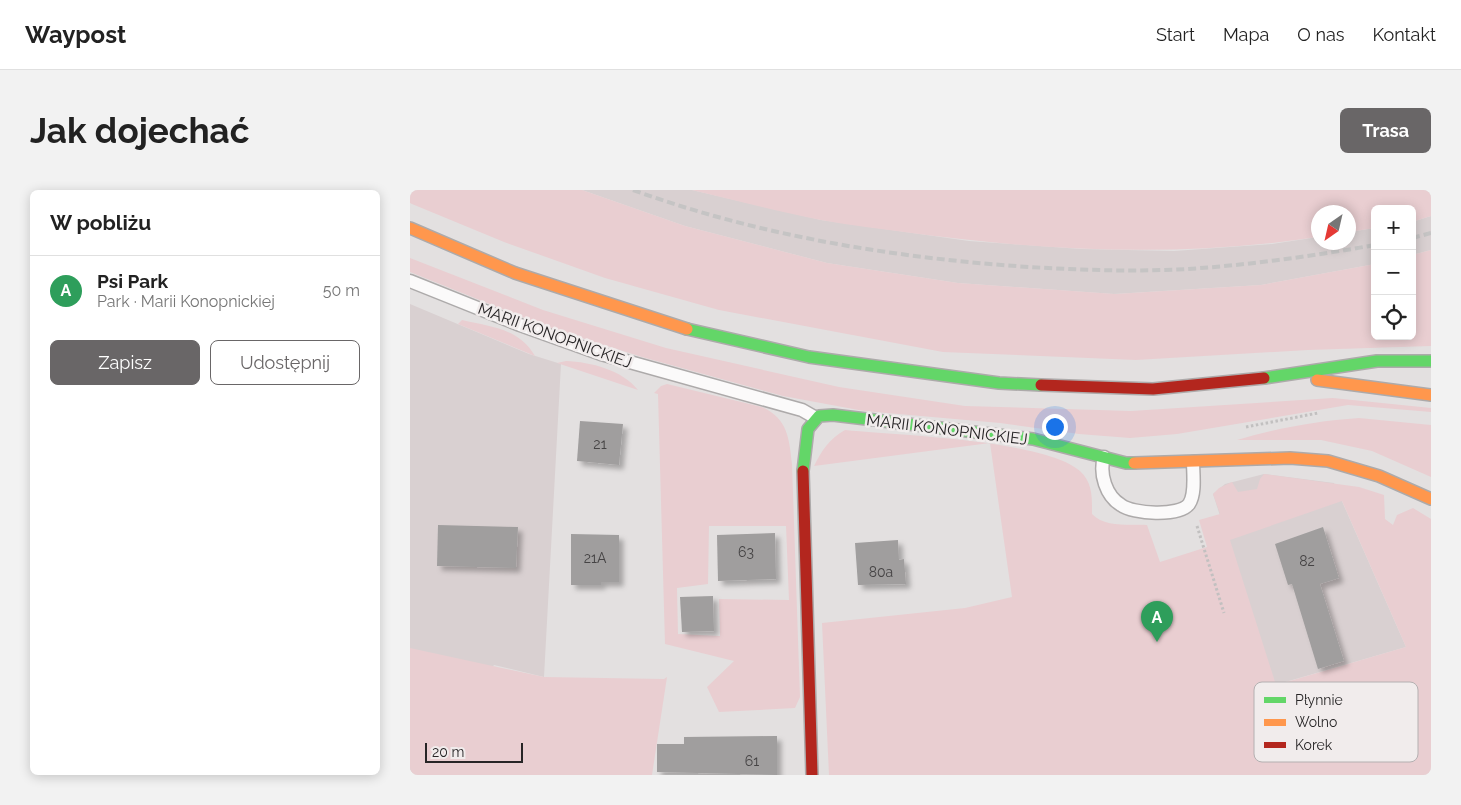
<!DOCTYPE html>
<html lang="pl">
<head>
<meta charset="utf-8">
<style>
  :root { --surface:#fff; --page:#f2f2f2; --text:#222; --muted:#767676; --line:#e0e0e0; --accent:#696667 }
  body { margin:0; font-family:Raleway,sans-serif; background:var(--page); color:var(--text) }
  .controls { position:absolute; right:15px; top:15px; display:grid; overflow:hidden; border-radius:8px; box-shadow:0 2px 12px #0003 }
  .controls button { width:45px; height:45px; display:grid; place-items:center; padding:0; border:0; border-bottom:1px solid var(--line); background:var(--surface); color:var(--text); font:25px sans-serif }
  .compass { position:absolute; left:901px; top:15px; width:45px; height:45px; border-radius:50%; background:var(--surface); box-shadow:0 2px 12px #0003; rotate:214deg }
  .scale { position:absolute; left:15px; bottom:12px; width:98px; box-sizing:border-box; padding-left:5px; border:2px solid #272526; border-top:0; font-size:14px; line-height:18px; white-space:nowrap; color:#272526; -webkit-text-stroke:4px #f1ecec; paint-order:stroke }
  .you { position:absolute; left:644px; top:236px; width:18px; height:18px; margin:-12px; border:4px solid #fff; border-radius:50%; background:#1a73e8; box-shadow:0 0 0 8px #1a73e833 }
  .badge { display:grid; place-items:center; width:32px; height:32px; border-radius:50%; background:var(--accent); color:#fff; font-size:16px; font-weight:700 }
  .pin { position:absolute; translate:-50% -41px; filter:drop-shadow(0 1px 2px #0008) }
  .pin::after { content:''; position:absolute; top:26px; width:18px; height:15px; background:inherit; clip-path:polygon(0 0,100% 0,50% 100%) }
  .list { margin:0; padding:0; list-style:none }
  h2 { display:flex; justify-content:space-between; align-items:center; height:65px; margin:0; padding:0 20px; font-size:21px }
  h2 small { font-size:16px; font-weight:400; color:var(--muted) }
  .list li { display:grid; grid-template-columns:32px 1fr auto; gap:15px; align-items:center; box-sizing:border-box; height:70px; padding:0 20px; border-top:1px solid var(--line) }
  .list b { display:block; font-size:19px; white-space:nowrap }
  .list p { margin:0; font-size:16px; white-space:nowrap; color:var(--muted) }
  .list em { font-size:16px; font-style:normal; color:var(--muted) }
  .actions { display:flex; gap:10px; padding:15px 20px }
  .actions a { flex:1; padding:11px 0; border:1px solid var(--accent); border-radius:8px; text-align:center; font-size:18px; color:var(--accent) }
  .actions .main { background:var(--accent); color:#fff }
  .icon { flex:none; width:28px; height:28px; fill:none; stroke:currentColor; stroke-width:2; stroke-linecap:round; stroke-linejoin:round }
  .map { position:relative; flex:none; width:1021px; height:585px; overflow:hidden; border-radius:8px }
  header { display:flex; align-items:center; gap:30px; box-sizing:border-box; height:70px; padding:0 25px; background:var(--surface); border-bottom:1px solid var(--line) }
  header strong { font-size:24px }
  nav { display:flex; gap:28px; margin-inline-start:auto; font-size:18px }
  .intro { display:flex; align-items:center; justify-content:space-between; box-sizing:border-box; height:120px; padding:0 30px }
  h1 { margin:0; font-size:35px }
  .button { padding:12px 22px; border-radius:8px; background:var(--accent); color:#fff; font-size:18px; font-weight:700 }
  main { display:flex; gap:30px; padding:0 30px }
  aside { flex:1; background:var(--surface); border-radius:8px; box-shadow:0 2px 12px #0003 }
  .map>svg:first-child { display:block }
  .built { fill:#d9d0d1 }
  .green { fill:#e9ced1; fill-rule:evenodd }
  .building { fill:#a09e9e; filter:url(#shadow) }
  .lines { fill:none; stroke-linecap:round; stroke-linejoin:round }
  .lane-casing { stroke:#adaaaa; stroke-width:15 }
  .fast-casing { stroke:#adaaaa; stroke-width:14 }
  .slow-casing { stroke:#adaaaa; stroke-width:14 }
  .jam-casing { stroke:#adaaaa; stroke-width:14 }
  .path { stroke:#c2c0c0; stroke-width:3; stroke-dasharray:2.5 2.5; stroke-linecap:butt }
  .lane { stroke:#fbfafa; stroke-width:12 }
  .fast { stroke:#63d668; stroke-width:11 }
  .slow { stroke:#ff974d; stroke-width:11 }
  .jam { stroke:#b3261e; stroke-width:11 }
  .rail { stroke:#c5c4c4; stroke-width:4; stroke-dasharray:8 4; stroke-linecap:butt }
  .labels { text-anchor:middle; stroke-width:5; stroke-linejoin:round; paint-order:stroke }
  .number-label { font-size:14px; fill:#454344 }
  .street-label { font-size:16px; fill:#272526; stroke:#f1ecec }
  .key { fill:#f1ecec; stroke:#b4b0b1; stroke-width:1 }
  .key-label { font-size:14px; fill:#272526 }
</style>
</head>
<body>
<header>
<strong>Waypost</strong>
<nav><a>Start</a><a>Mapa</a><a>O nas</a><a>Kontakt</a></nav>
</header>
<div class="intro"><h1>Jak dojechać</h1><a class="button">Trasa</a></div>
<main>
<aside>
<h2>W pobliżu<small></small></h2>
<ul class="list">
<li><span class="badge" style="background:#2e9e5b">A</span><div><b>Psi Park</b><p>Park · Marii Konopnickiej</p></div><em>50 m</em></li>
</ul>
<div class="actions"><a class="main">Zapisz</a><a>Udostępnij</a></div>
</aside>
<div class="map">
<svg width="1021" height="585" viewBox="0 0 1021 585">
  <defs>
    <filter id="shadow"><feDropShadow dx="4.5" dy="4.5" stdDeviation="2.5" flood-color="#0004"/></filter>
  </defs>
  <rect width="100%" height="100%" fill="#e3e0e0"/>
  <g class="built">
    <path d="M 172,0 L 282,0 L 411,30 L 559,51 L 671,59 L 764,61 L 862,54 L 908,47 L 908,52 L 938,52 L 939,42 L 965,38 L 965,74 L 851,95 L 704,104 L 548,93 L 417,73 L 275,36 Z"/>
    <path d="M 1021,26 L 1021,60 L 1002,65 L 1002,32 Z"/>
    <path d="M 0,114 L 119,164 L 151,174 L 134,487 L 84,475 L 0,585 Z"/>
    <path d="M 854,284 L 924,293 L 996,457 L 865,495 L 803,304 L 815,294 Z"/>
  </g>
  <g class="green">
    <path d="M 0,0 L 172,0 L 275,36 L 417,73 L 548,93 L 705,104 L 851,95 L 965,74 L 965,146 L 1002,146 L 1002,65 L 1021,60 L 1021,156 L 898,160 L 726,170 L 533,162 L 309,120 L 195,88 L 94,52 L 2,14 L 0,13 Z"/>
    <path d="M 282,0 L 1021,0 L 1021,26 L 1002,32 L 1002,19 L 965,19 L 965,38 L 939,42 L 938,22 L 908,22 L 908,47 C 770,68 632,61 494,42 C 466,38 438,35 411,30 C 368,22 325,10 282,0 Z"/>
    <path d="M 0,68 L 133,120 L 256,158 L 429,197 L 555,216 L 721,221 L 923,208 L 1021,218 L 1021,222 L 938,215 L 767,244 L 720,248 L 669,244 L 590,233 L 454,221 L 373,206 L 232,167 L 137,137 L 0,82 Z"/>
    <path d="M 52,130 C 81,137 109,138 125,166 L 48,134 Z"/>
    <path d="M 156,171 C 181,172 212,180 228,200 L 147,173 Z"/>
    <path d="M 257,194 L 352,217 C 378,229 379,248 382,274 L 390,507 L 385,518 L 309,522 L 297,497 L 324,471 L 255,454 L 248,204 L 244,203 L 251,196 ZM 299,336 L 376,336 L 379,410 L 309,409 L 310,446 L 268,444 L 267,398 L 298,394 Z"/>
    <path d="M 949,228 L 1021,235 L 1021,287 L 962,261 L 911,250 L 827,250 C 868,238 906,231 949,228 Z"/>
    <path d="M 435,240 C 485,245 636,250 670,281 C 683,293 682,308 682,324 C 695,338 720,334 737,335 L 750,372 L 797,357 L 789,330 L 810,324 L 803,304 L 809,298 L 822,292 L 828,302 L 847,299 L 850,289 L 854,284 L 949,297 L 974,305 L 975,329 L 983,335 L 987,325 L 1003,318 L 1021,329 L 1021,585 L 419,585 L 412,433 L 555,418 L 602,407 L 580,253 L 404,276 C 412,260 419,249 435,240 ZM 932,311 L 996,457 L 866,495 L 820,350 Z"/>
    <path d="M 0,458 L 134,487 L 254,489 L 257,487 L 242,585 L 0,585 Z"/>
  </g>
  <g class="building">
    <path d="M 170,231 L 213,234 L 209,275 L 167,271 Z"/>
    <path d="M 28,335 L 108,337 L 106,378 L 27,376 Z"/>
    <path d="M 913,337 L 929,388 L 910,394 L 934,471 L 908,479 L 882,394 L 878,395 L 865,354 Z"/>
    <path d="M 365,343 L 366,389 L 308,391 L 307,345 Z"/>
    <path d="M 161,344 L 209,345 L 209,392 L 191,392 L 191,395 L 161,395 Z"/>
    <path d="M 488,350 L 489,370 L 494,369 L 496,394 L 448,395 L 445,353 Z"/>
    <path d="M 303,406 L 304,441 L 272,442 L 270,407 Z"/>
    <path d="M 367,546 L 367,585 L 247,582 L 247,554 L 274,554 L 274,547 Z"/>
  </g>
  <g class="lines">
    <defs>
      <g id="lane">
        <path d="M 0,91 L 110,135 L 191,164 L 392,220 L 406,228"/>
        <path d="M 694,267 C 689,284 696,306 711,315 C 723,324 769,327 779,314 C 786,304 783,283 783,272"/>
      </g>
      <g id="fast">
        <path d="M 277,139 L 399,167 L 589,193 L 631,195"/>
        <path d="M 854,188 L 967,171 L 1021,171"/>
        <path d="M 393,281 L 398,239 L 409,226 L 423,225 L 623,249 L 716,273 L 724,273"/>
      </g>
      <g id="slow">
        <path d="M 0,38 L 105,83 L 277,139"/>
        <path d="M 907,190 L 1021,205"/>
        <path d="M 724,273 L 880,268 L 918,271 L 969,286 L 1021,309"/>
      </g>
      <g id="jam">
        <path d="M 631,195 L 743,199 L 854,188"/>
        <path d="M 393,281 L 402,585"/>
      </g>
    </defs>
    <use href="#lane" class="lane-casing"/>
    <use href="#fast" class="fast-casing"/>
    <use href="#slow" class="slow-casing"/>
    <use href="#jam" class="jam-casing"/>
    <g class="path">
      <path d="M 836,237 L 908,223"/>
      <path d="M 787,336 L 814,423"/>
    </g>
    <use href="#lane" class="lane"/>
    <use href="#fast" class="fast"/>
    <use href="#slow" class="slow"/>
    <use href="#jam" class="jam"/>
    <g class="rail">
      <path d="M 223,0 C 350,46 485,68 619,77 C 671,80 725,82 777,79 C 840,75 903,66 965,55"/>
      <path d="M 1002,48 L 1021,43"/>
    </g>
  </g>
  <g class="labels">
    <g class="number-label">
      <text x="190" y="259">21</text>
      <text x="336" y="367">63</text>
      <text x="185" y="373">21A</text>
      <text x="897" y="376">82</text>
      <text x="471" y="387">80a</text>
      <text x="342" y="576">61</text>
    </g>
    <g class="street-label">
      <text transform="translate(145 145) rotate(20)" y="6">MARII KONOPNICKIEJ</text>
      <text transform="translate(537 239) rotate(7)" y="6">MARII KONOPNICKIEJ</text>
    </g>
  </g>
  <rect x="844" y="492" width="164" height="80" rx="8" class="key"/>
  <rect x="854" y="507" width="22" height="6" fill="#63d668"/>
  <rect x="854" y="529" width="22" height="7" fill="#ff974d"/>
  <rect x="854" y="552" width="22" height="6" fill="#b3261e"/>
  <g class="key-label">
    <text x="885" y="515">Płynnie</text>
    <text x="885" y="537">Wolno</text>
    <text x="885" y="560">Korek</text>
  </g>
</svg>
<div class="controls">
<button>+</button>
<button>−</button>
<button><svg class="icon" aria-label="locate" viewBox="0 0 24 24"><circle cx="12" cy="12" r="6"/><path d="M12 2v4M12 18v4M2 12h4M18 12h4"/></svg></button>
</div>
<svg class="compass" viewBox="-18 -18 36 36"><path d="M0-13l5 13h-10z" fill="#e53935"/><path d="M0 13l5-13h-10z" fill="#767676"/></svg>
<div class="scale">20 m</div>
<div class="you"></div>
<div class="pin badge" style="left:747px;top:452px;background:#2e9e5b">A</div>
</div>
</main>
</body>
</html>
